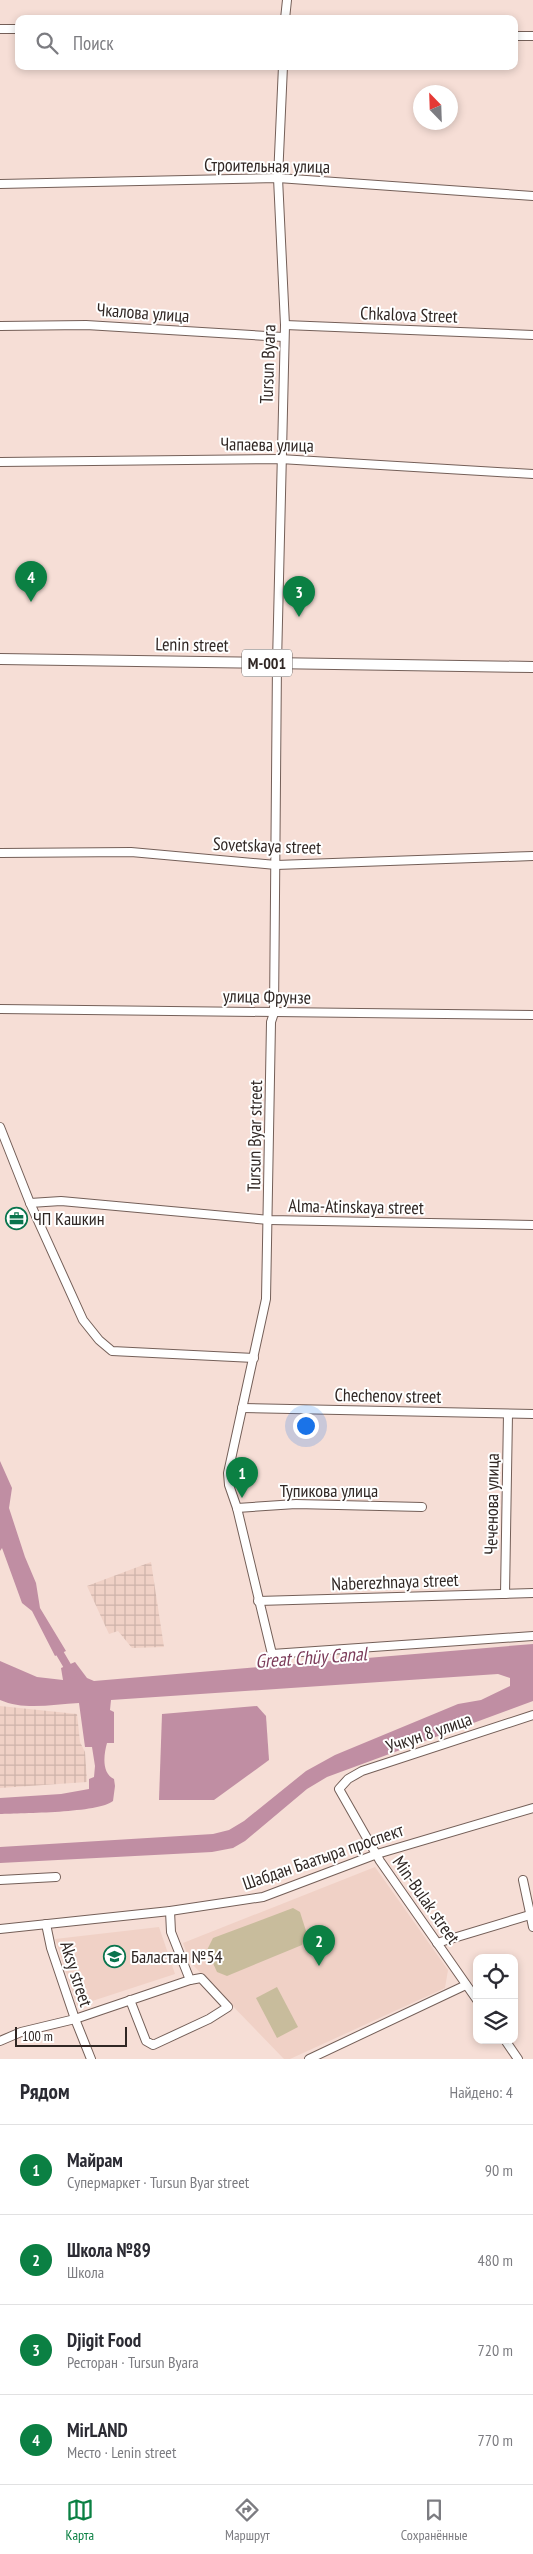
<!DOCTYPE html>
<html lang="ru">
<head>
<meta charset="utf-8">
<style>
  :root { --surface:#fff; --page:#f7f7f7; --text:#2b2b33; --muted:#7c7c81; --line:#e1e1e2; --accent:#0b8043 }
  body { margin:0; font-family:"PT Sans Narrow",sans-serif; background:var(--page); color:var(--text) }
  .controls { position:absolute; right:15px; bottom:15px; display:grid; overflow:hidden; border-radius:10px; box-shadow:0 2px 8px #0003 }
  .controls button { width:45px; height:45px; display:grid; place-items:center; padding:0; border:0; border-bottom:1px solid var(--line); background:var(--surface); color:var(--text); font:25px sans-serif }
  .compass { position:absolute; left:413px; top:85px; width:45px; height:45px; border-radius:50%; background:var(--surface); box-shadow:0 2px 8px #0003; rotate:337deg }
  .scale { position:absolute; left:15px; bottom:12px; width:112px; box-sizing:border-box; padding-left:5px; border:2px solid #302724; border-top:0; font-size:14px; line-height:18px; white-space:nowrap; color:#302724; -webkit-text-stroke:4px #fff; paint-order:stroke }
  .you { position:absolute; left:305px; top:1425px; width:18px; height:18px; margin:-12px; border:4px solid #fff; border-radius:50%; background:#1a73e8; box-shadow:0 0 0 8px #1a73e833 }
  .badge { display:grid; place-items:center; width:32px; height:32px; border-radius:50%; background:var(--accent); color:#fff; font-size:16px; font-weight:700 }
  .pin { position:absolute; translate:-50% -41px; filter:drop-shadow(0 1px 2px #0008) }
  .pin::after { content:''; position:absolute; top:26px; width:18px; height:15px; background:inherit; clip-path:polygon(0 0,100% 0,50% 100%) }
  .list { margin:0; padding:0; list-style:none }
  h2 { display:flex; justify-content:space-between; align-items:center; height:65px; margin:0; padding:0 20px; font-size:21px }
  h2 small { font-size:16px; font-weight:400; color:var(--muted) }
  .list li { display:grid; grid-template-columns:32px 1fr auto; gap:15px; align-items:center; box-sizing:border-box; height:90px; padding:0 20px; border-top:1px solid var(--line) }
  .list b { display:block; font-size:19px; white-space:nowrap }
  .list p { margin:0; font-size:16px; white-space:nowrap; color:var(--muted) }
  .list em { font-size:16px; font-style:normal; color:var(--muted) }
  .icon { flex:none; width:28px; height:28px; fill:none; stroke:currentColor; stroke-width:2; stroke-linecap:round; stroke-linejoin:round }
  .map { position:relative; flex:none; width:533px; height:2059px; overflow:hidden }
  .search { position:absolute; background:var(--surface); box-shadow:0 2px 8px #0003; left:15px; right:15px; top:15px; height:55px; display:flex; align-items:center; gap:12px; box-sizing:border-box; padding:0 18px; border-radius:10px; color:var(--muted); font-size:19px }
  .sheet { height:425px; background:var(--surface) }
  nav { display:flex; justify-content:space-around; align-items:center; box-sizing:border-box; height:70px; border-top:1px solid var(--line); background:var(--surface); font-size:14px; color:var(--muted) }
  nav a { display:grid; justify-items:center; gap:2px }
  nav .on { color:var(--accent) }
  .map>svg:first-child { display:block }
  .built { fill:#f0d1c6 }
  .industrial { fill:url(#industrial-grid) }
  .park { fill:#c8bc9c }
  .water { fill:#c08ea3 }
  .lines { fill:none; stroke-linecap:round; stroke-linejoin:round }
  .canal { stroke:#c08ea3; stroke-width:8 }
  .minor-casing { stroke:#745f58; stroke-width:10 }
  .major-casing { stroke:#745f58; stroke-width:12 }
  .minor { stroke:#fff; stroke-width:8 }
  .major { stroke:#fff; stroke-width:10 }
  .labels { text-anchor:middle; stroke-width:4; stroke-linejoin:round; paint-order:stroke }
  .shield { fill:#fff; stroke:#6e6866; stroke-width:1 }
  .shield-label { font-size:16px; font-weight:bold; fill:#302724 }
  .street-label { font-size:18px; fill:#302724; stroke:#fff }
  .poi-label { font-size:18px; fill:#302724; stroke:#fff; text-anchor:start }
  .water-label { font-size:19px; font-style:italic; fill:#7c3c5a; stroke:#fff }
</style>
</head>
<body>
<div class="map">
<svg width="533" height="2059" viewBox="0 0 533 2059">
  <defs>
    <pattern id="industrial-grid" width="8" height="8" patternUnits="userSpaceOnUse" patternTransform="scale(1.25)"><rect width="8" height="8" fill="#f0d1c6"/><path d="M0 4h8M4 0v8" fill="none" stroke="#ceb3aa"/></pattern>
  </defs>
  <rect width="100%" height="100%" fill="#f6ded6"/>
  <g class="built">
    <path d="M 375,1867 L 448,1970 L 445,1988 L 290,2059 L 284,2059 L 190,1962 L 183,1943 Z"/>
    <path d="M 159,1927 L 175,1974 L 77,2006 L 55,1939 Z"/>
  </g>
  <g class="industrial">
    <path d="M 151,1562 L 164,1647 L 132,1648 L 118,1631 L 109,1634 L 87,1586 Z"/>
    <path d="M 0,1706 L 77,1714 L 80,1742 L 85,1752 L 87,1782 L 0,1788 Z"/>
  </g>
  <g class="park">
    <path d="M 293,1908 L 300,1912 L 306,1931 L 302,1945 L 227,1976 L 217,1972 L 207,1950 L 213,1938 Z"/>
    <path d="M 277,1987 L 298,2027 L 277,2038 L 256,1998 Z"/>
  </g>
  <g class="water">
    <path d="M 0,1461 L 12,1488 L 9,1508 L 25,1557 L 36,1583 L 40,1608 L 66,1651 L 55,1656 L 32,1611 L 22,1603 L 2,1548 L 0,1551 Z"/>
    <path d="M 533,1644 L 533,1701 L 327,1777 L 307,1789 L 245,1841 L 233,1848 L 212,1852 L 0,1863 L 0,1847 L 213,1834 L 229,1830 L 244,1821 L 306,1771 L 335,1755 L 458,1704 L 481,1700 L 510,1686 L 510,1678 L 498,1674 L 111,1700 L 110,1710 L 114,1712 L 114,1743 L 107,1743 C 104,1754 101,1773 114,1779 L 115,1786 L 113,1801 C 99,1813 22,1813 0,1814 L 0,1798 L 61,1794 L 89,1789 L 89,1779 L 94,1777 L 95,1766 L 92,1747 L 85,1747 L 79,1703 C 54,1704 25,1711 0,1700 L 0,1661 L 37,1677 L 63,1680 L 61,1668 L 75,1662 L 87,1678 L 94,1681 Z"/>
    <path d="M 257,1706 L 266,1716 L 269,1760 L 214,1800 L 159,1800 L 162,1714 Z"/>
  </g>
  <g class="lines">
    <path class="canal" d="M 55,1645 L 72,1674"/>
    <defs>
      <g id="minor">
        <path d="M 285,19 L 287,0"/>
        <path d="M 0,29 L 19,29"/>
        <path d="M 514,36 L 533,36"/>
        <path d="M 283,66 L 278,178 L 285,325 L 277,663 L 274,1013 L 271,1022 L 266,1299 L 228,1473 L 229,1485 L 237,1508 L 272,1654 L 533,1636"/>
        <path d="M 0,184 L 278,178 L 533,196"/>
        <path d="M 285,325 L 533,335"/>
        <path d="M 0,326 L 86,325 L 283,337"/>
        <path d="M 0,462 L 280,459 L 533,474"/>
        <path d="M 0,853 L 131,852 L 276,865 L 533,856"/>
        <path d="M 0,1009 L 533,1015"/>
        <path d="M 0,1127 L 30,1203 L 83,1320 L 99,1340 L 112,1351 L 254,1358"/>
        <path d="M 30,1203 L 61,1201 L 269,1220 L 533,1225"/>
        <path d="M 242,1408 L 533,1414"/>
        <path d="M 237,1508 L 296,1504 L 422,1507"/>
        <path d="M 505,1594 L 508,1414"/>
        <path d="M 258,1601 L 533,1593"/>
        <path d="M 0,1880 L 56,1877"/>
        <path d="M 523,1880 L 533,1927"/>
        <path d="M 46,1924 L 51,1948 L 75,2019 L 91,2059"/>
        <path d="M 0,1929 L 170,1911 L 263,1897 L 377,1854 L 533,1808"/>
        <path d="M 437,1943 L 533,1914"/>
        <path d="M 130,2000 L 146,2041 L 153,2045 L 209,2019 L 228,2007 L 201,1978 L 190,1980 L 171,1932 L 170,1911"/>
        <path d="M 477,2000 L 380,1861 L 339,1789 L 348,1779 L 362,1771 L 533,1715"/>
        <path d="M 505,2040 L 518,2059"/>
        <path d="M 0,2041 L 21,2032 L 75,2019 L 190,1980"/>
        <path d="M 309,2059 L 466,1985"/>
      </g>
      <path id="major" d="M 0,659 L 533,667"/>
    </defs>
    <use href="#minor" class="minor-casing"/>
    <use href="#major" class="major-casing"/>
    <use href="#minor" class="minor"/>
    <use href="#major" class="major"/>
  </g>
  <defs>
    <symbol id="office-ring" viewBox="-11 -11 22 22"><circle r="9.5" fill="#fff" stroke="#0a744d" stroke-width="1.5"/><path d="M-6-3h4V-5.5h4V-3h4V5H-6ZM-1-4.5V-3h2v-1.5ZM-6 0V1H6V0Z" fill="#0a744d"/></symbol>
    <symbol id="school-ring" viewBox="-11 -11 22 22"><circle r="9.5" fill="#fff" stroke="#0a744d" stroke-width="1.5"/><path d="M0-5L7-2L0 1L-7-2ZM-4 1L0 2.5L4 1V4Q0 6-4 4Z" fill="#0a744d"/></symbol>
  </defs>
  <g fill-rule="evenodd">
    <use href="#office-ring" x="4" y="1206" width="25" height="25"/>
    <use href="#school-ring" x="102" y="1944" width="25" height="25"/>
  </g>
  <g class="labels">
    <rect class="shield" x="242" y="649.5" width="50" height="27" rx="4"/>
    <g class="shield-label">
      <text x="267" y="669">М-001</text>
    </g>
    <g class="street-label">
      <text transform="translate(267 166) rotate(1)" y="6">Строительная улица</text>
      <text transform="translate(143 313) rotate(4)" y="6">Чкалова улица</text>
      <text transform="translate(409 315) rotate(2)" y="6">Chkalova Street</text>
      <text transform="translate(268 364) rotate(-88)" y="6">Tursun Byara</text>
      <text transform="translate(267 445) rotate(1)" y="6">Чапаева улица</text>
      <text transform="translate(192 645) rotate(1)" y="6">Lenin street</text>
      <text transform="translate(267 846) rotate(2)" y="6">Sovetskaya street</text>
      <text transform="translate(267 997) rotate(1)" y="6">улица Фрунзе</text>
      <text transform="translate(255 1136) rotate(-89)" y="6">Tursun Byar street</text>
      <text transform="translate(356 1207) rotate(1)" y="6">Alma-Atinskaya street</text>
      <text transform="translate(388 1396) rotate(1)" y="6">Chechenov street</text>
      <text x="329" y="1497">Тупикова улица</text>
      <text transform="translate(492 1504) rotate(-89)" y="6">Чеченова улица</text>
      <text transform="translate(395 1582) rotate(-2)" y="6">Naberezhnaya street</text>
      <text transform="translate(429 1733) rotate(-19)" y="6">Учкун 8 улица</text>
      <text transform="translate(323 1857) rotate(-19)" y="6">Шабдан Баатыра проспект</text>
      <text transform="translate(426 1900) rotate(55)" y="6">Min-Bulak street</text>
      <text transform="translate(76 1974) rotate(72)" y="6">Aksy street</text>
    </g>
    <g class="poi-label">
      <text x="33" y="1225">ЧП Кашкин</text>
      <text x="131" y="1963">Баластан №54</text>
    </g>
    <g class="water-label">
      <text transform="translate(311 1657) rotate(-4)" y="7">Great Chüy Canal</text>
    </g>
  </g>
</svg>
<div class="controls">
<button><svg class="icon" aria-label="locate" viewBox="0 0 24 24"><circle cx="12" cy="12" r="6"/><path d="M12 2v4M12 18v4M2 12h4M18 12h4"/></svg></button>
<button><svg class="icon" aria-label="layers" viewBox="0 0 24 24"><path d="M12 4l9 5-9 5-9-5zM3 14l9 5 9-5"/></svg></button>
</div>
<svg class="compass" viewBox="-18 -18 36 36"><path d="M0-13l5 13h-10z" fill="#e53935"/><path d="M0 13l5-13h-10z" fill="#7c7c81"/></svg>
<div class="scale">100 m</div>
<div class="you"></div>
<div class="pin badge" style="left:242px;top:1498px">1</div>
<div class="pin badge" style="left:319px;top:1966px">2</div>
<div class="pin badge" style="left:299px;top:617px">3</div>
<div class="pin badge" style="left:31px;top:602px">4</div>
<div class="search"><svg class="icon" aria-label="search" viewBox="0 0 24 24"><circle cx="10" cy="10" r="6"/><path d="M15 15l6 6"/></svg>Поиск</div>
</div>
<section class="sheet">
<h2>Рядом<small>Найдено: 4</small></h2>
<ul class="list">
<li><span class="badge">1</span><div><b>Майрам</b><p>Супермаркет · Tursun Byar street</p></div><em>90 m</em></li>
<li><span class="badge">2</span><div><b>Школа №89</b><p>Школа</p></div><em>480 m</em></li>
<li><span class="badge">3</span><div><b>Djigit Food</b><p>Ресторан · Tursun Byara</p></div><em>720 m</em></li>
<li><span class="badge">4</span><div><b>MirLAND</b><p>Место · Lenin street</p></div><em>770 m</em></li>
</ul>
</section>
<nav>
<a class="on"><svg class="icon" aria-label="map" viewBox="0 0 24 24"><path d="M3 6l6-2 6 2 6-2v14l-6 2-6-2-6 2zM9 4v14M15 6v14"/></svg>Карта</a>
<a><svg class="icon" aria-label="directions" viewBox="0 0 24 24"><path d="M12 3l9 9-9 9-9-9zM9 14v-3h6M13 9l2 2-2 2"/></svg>Маршрут</a>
<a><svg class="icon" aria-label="saved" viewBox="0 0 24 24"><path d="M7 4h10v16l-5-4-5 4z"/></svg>Сохранённые</a>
</nav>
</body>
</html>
